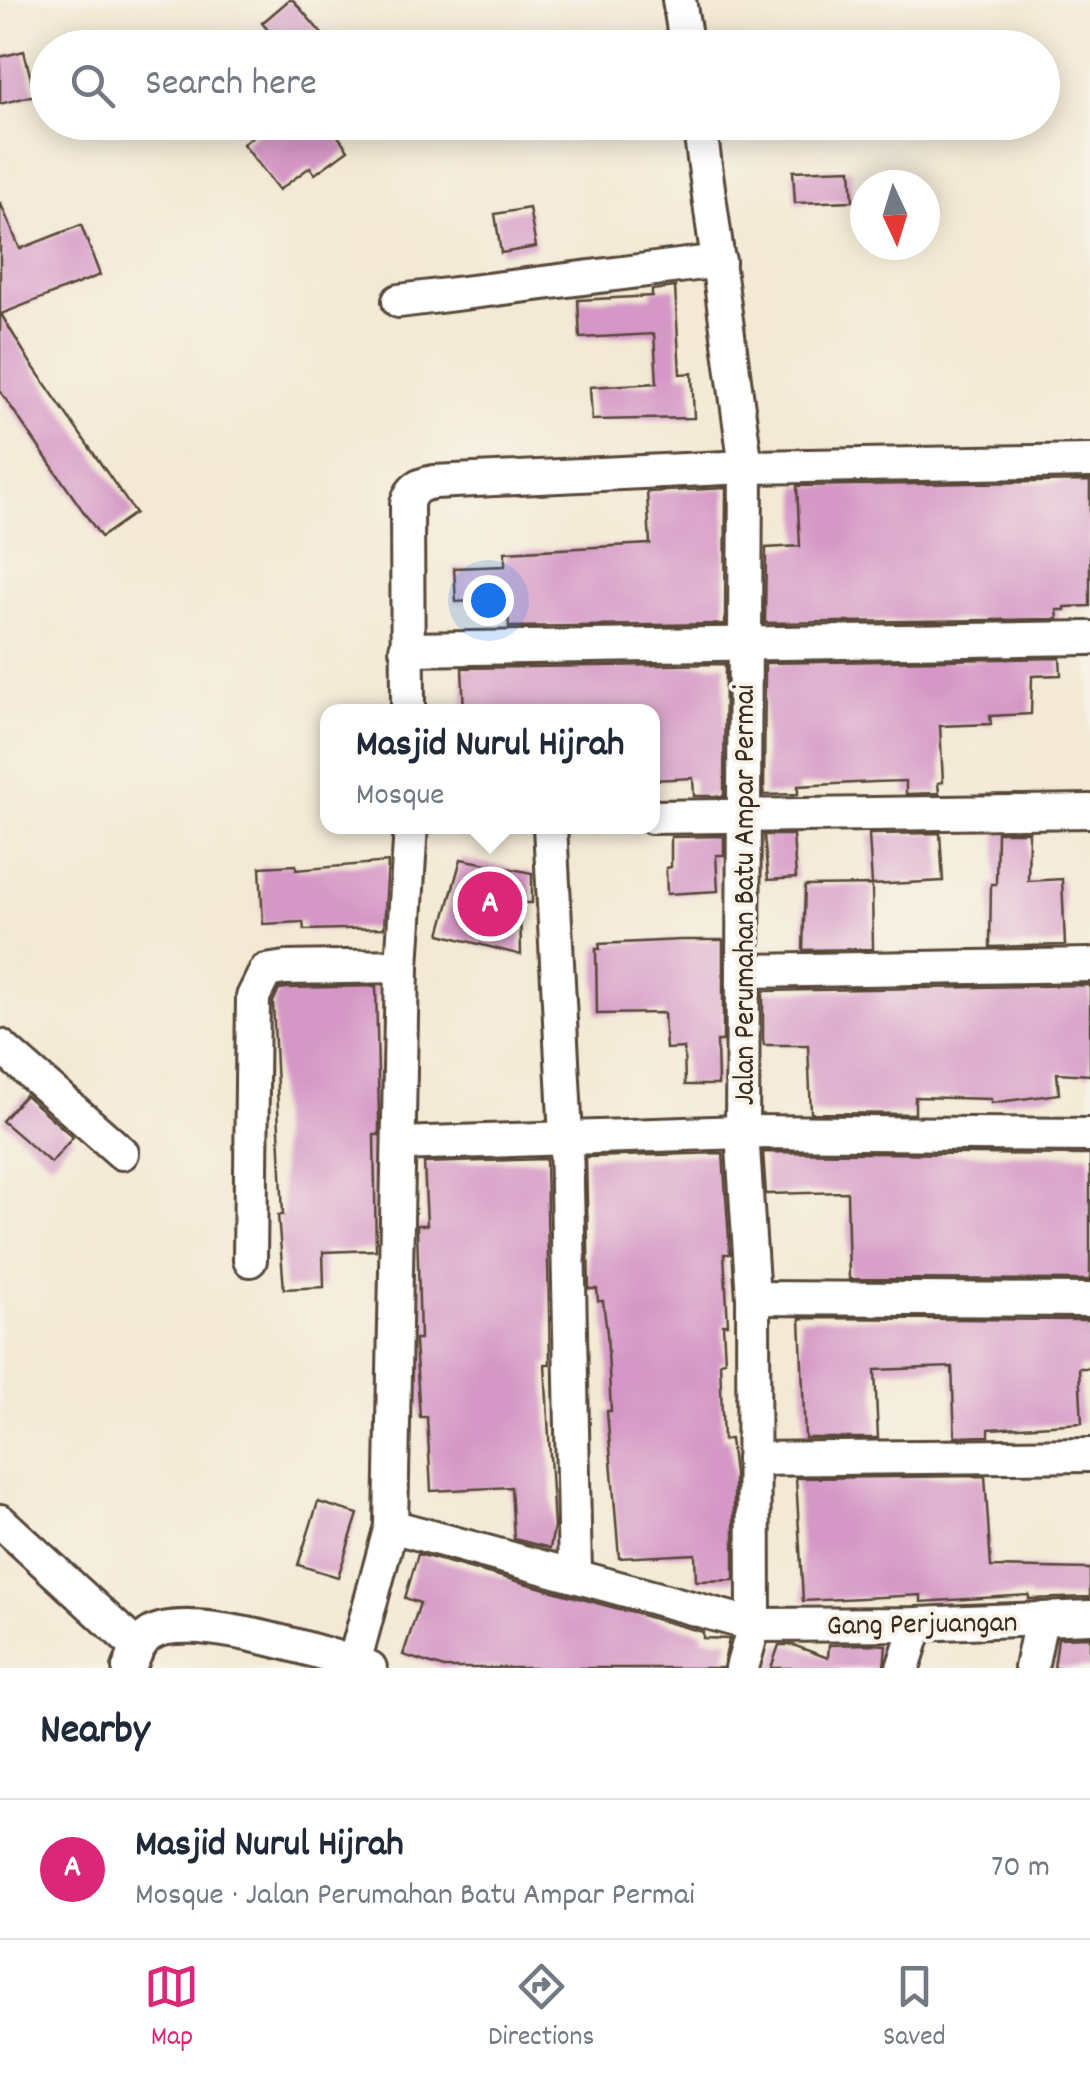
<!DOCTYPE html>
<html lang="en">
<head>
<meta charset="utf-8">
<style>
  :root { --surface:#fff; --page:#f2f2f3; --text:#1f2937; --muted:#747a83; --line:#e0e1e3; --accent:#db2777 }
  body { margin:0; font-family:Dekko,sans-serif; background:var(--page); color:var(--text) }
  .compass { position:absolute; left:850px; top:170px; width:90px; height:90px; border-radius:50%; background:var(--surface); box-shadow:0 5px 25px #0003; rotate:176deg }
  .you { position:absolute; left:488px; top:600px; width:35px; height:35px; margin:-25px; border:8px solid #fff; border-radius:50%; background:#1a73e8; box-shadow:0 0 0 15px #1a73e833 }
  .badge { display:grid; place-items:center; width:65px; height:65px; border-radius:50%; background:var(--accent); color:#fff; font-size:32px; font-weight:700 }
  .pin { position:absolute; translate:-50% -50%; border:5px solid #fff; box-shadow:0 2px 10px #0006 }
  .popup { position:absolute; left:320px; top:704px; width:340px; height:130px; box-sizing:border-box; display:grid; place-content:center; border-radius:20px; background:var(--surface); filter:drop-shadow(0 2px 8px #0005); font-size:32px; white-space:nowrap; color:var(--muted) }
  .popup b { font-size:38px; color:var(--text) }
  .popup::after { content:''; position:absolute; left:50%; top:100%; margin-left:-20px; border:20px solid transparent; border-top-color:var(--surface) }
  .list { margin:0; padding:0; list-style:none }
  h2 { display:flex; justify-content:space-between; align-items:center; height:130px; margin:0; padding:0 40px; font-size:42px }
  h2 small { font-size:32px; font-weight:400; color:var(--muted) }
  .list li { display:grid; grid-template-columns:65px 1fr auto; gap:30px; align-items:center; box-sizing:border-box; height:140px; padding:0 40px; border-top:2px solid var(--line) }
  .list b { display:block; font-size:38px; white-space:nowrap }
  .list p { margin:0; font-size:32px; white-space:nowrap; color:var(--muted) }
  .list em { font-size:32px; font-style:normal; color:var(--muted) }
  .icon { flex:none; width:55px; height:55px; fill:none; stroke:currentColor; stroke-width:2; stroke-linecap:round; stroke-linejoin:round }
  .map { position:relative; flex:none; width:1090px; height:1668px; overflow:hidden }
  .search { position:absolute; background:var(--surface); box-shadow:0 5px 25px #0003; left:30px; right:30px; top:30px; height:110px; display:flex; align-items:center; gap:25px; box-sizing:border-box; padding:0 35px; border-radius:55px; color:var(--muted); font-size:38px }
  .sheet { height:270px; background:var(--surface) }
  nav { display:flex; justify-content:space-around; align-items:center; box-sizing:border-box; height:140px; border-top:2px solid var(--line); background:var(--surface); font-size:28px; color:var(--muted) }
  nav a { display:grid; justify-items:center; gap:5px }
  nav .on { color:var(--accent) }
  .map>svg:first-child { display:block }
  .building { fill:#d597c6 }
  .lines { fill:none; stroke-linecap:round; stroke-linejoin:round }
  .minor-casing { stroke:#574739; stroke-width:38 }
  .minor { stroke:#fff; stroke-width:32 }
  .labels { text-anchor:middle; stroke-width:8; stroke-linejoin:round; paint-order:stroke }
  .street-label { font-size:30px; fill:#3b2a1e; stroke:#f7f3e8 }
</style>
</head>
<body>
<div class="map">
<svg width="1090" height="1668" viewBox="0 0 1090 1668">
  <rect width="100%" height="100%" fill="#f7f3e8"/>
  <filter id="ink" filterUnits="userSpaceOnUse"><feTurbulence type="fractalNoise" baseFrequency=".01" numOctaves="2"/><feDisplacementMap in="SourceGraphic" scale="20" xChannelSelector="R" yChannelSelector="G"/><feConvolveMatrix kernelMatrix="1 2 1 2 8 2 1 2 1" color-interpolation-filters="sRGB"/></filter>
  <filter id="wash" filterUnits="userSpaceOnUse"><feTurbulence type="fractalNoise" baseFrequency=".0048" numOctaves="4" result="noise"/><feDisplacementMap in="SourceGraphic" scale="40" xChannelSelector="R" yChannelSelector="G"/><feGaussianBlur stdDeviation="2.25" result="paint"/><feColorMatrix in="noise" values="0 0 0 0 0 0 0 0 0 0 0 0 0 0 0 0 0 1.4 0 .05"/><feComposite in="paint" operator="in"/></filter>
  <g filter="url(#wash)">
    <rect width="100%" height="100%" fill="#f3e9d4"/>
    <g id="blocks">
      <g class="building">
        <path d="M 289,0 L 293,0 L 334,48 L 283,48 L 262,23 Z"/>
        <path d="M 24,51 L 35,95 L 0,104 L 0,57 Z"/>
        <path d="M 272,122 L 328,122 L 348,150 L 315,174 L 310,167 L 279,190 L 243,144 Z"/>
        <path d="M 851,169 L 853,201 L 795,203 L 793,171 Z"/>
        <path d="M 0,202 L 20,249 L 81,225 L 100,275 L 1,314 L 30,362 L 135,513 L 101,537 L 0,391 Z"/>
        <path d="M 529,208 L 536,247 L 501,253 L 495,214 Z"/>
        <path d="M 675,287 L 680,374 L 692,373 L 694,418 L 592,420 L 590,387 L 657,383 L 654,334 L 580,338 L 578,300 L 652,296 L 652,290 Z"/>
        <path d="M 1090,481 L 1090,606 L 1065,607 L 1065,610 L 1057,610 L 1058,619 L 765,623 L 766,548 L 800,546 L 797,486 Z"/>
        <path d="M 726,488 L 725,624 L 509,627 L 507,599 L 456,602 L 454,568 L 505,566 L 505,552 L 650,544 L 647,492 Z"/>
        <path d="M 1060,658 L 1061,675 L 1032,676 L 1031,714 L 990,716 L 991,724 L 940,726 L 943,782 L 938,783 L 939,793 L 906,794 L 906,781 L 874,782 L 798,786 L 798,794 L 764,795 L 765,663 Z"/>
        <path d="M 725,664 L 724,796 L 694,796 L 693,778 L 652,780 L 652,712 L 464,712 L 462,668 Z"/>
        <path d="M 997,832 L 1029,832 L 1028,881 L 1062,879 L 1065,945 L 990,947 L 991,884 L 996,884 Z"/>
        <path d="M 940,833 L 943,881 L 872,885 L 869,834 Z"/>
        <path d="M 764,835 L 793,835 L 796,878 L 768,880 Z"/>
        <path d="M 724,836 L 724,855 L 716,855 L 718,891 L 667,894 L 666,868 L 671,867 L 671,837 Z"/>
        <path d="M 461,859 L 532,873 L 532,903 L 520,903 L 521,955 L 440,934 Z"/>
        <path d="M 388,862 L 384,928 L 304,930 L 303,922 L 263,924 L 260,867 L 296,865 L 296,870 Z"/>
        <path d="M 872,885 L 873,949 L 803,950 L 805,886 Z"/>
        <path d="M 681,940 L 723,940 L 723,1041 L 717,1041 L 718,1085 L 685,1085 L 684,1048 L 666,1049 L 664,1013 L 597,1014 L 596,949 L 600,949 L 599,944 Z"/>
        <path d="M 1090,985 L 1090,1075 L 1057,1073 L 1059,1094 L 991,1103 L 991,1099 L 915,1097 L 915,1114 L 811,1113 L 808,1045 L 764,1045 L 763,1039 L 763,991 Z"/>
        <path d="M 376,986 L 379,1118 L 379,1135 L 374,1135 L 376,1250 L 323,1252 L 324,1287 L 284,1289 L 278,1215 L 283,1215 L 273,1002 L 279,989 L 287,988 Z"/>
        <path d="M 25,1095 L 73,1137 L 51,1163 L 2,1121 Z"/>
        <path d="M 763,1152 L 1090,1155 L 1090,1280 L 849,1279 L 847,1192 L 766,1194 Z"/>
        <path d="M 723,1153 L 730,1254 L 724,1254 L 728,1324 L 723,1324 L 725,1361 L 720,1362 L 723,1440 L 730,1439 L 734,1474 L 734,1580 L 696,1581 L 695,1554 L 619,1558 L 607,1411 L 611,1411 L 607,1333 L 603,1301 L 598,1301 L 597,1289 L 589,1289 L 586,1157 Z"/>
        <path d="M 546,1159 L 550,1364 L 545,1364 L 554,1528 L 550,1548 L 514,1539 L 511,1487 L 431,1491 L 427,1417 L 420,1417 L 415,1343 L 415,1339 L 420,1339 L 417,1225 L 427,1225 L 424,1163 Z"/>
        <path d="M 800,1318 L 1090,1320 L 1090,1368 L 1079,1368 L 1082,1423 L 989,1429 L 989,1436 L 955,1437 L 952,1367 L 875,1370 L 878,1438 L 805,1438 Z"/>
        <path d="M 985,1476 L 991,1567 L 1090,1569 L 1090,1597 L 1029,1599 L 1029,1595 L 921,1602 L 921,1595 L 803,1601 L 796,1478 Z"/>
        <path d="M 318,1502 L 358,1514 L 338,1577 L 298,1565 Z"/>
        <path d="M 418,1554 L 703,1632 L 703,1638 L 729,1639 L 723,1668 L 444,1668 L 403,1655 L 420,1603 L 405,1598 Z"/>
        <path d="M 1090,1637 L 1090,1668 L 1054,1668 L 1058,1638 Z"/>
        <path d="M 869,1644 L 886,1645 L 884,1668 L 771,1668 L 779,1645 L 793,1645 L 828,1658 L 829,1645 Z"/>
      </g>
    </g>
  </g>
  <g filter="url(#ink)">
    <use href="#blocks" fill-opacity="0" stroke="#574739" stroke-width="2.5"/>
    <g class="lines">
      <defs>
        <g id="minor">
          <path d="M 679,0 L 687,48"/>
          <path d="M 699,122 L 746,467 L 742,1132 L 753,1298 L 754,1625 L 742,1668"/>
          <path d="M 399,301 L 719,261"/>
          <path d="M 406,649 L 1090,638"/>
          <path d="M 408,712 L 407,503 C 412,488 418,485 434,482 L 746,467 L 1090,461"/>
          <path d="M 652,817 L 1090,811"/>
          <path d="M 550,826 L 566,1138 L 575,1574"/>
          <path d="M 746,971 L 1090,965"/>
          <path d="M 0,1046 L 122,1153"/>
          <path d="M 400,1144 L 742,1132 L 1090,1135"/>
          <path d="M 250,1260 L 253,997 L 266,971 L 285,968 L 402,966"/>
          <path d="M 753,1298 L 1090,1300"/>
          <path d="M 753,1459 L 1090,1455"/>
          <path d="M 0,1521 L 138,1648"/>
          <path d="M 391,1526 L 754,1625 L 917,1624 L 1090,1617"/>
          <path d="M 354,1663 L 391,1526 L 402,966 L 411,826"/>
          <path d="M 129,1668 C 134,1657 139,1642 149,1635 C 185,1608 327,1654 370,1668"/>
          <path d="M 903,1668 L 917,1624"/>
          <path d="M 1031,1668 L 1041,1619"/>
        </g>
      </defs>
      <use href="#minor" class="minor-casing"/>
      <use href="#minor" class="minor"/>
    </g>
  </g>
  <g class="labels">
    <g class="street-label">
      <text transform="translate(743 895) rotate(-90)" y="10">Jalan Perumahan Batu Ampar Permai</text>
      <text transform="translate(922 1622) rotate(-1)" y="10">Gang Perjuangan</text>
    </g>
  </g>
</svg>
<svg class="compass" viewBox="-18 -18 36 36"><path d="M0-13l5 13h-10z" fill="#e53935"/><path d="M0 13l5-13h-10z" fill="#747a83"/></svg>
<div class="you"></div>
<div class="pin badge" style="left:490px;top:904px">A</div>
<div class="popup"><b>Masjid Nurul Hijrah</b>Mosque</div>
<div class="search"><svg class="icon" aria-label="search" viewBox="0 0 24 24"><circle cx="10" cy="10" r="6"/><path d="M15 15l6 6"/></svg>Search here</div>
</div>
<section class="sheet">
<h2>Nearby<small></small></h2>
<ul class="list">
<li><span class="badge">A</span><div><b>Masjid Nurul Hijrah</b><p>Mosque · Jalan Perumahan Batu Ampar Permai</p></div><em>70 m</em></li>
</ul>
</section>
<nav>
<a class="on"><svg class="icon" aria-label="map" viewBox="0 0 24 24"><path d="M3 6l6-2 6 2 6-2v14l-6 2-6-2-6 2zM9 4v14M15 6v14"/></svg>Map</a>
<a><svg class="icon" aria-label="directions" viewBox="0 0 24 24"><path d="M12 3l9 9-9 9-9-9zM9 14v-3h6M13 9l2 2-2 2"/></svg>Directions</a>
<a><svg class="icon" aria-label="saved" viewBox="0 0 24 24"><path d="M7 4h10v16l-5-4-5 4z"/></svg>Saved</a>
</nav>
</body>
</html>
